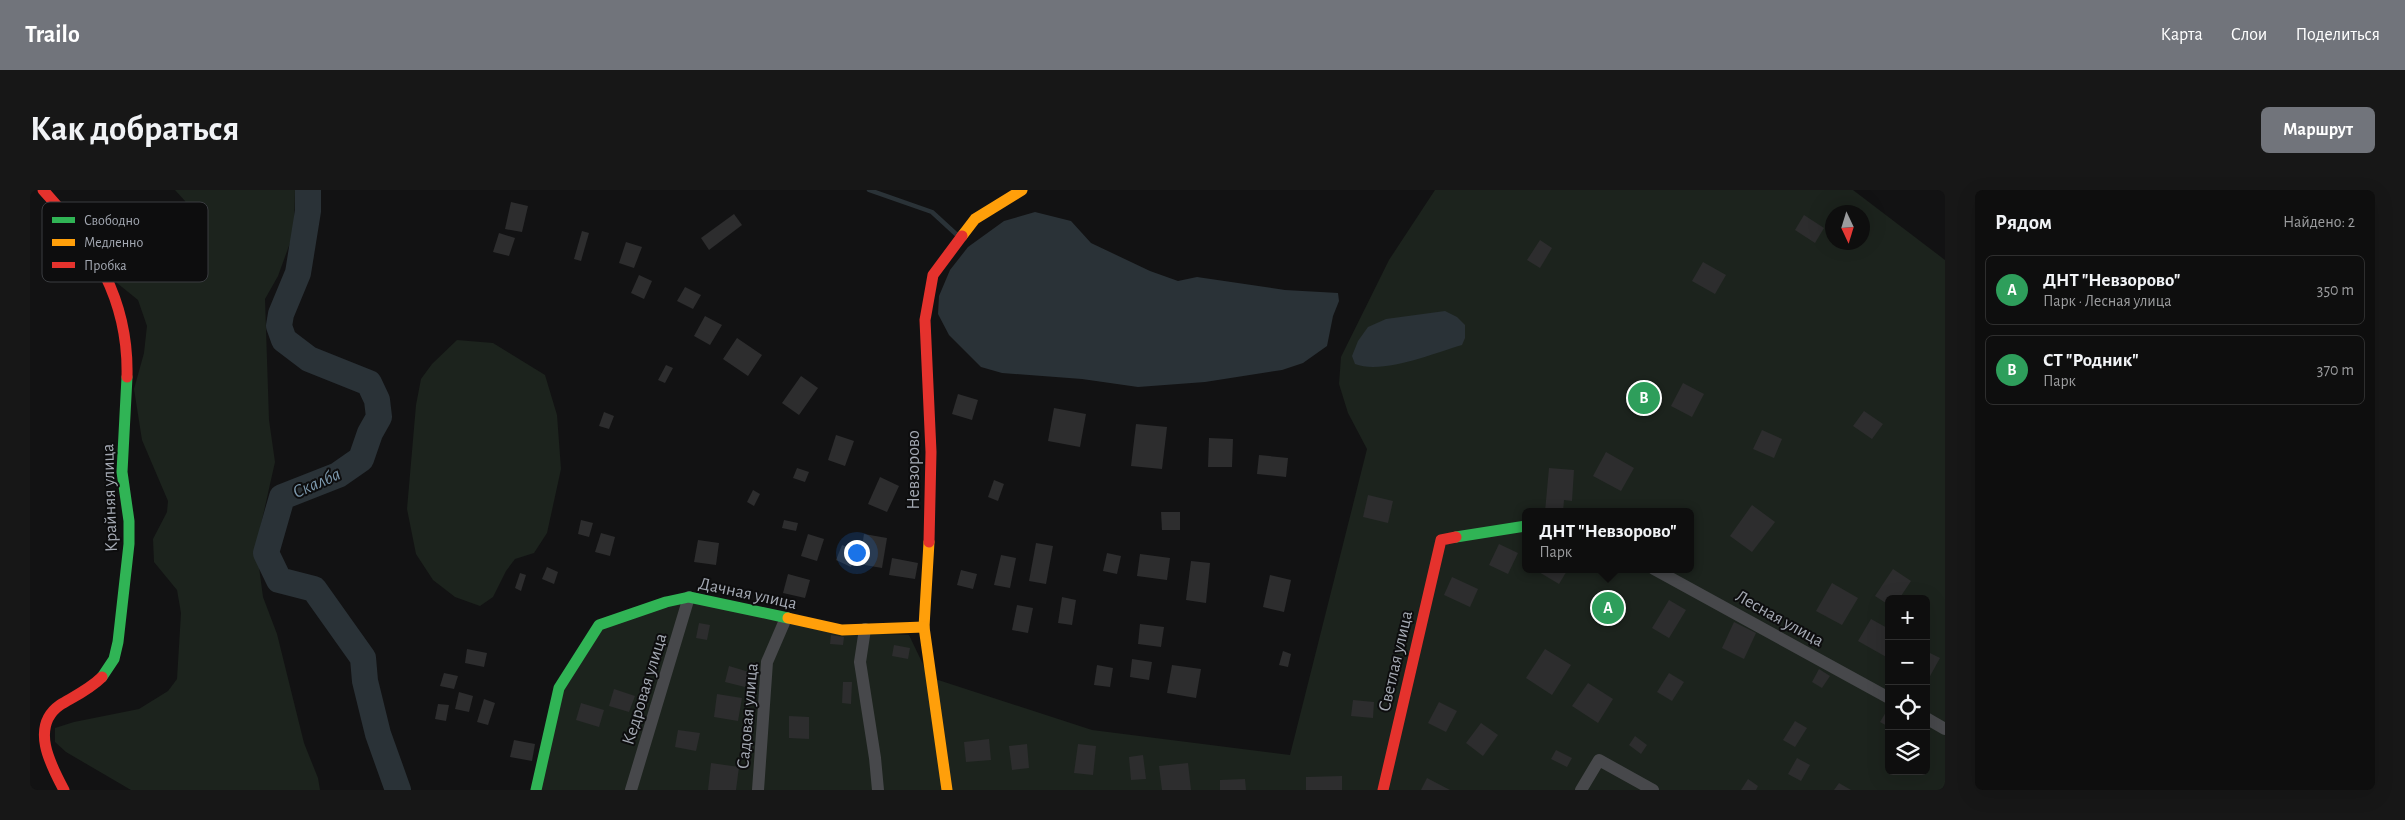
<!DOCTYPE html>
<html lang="ru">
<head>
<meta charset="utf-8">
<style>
  :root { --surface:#0e0e0e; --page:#171717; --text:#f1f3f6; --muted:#9b9c9e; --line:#2e2e2e; --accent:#71747b }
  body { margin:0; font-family:"Alegreya Sans",sans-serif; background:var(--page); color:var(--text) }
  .controls { position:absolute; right:15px; bottom:15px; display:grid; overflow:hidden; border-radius:8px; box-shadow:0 5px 20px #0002 }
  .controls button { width:45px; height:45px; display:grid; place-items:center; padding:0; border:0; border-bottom:1px solid var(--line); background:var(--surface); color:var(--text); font:25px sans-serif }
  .compass { position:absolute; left:1795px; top:15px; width:45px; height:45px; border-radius:50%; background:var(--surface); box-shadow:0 5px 20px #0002; rotate:176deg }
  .you { position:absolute; left:826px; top:362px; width:18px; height:18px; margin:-12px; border:4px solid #fff; border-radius:50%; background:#1a73e8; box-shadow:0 0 0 8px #1a73e833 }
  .badge { display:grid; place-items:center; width:32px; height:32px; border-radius:50%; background:var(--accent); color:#fff; font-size:16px; font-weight:700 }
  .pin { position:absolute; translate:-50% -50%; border:2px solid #fff; box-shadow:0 1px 5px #0006 }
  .popup { position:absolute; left:1492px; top:318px; width:172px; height:65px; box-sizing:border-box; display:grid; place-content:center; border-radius:8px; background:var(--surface); filter:drop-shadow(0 1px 4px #0005); font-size:16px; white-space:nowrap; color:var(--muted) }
  .popup b { font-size:19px; color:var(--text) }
  .popup::after { content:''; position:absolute; left:50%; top:100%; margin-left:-10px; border:10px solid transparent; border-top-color:var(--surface) }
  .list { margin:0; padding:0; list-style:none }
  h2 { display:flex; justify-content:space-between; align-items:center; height:65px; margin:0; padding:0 20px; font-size:21px }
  h2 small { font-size:16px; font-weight:400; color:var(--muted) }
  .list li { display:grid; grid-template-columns:32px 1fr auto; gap:15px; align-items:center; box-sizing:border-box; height:70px; margin:0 10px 10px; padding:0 10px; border:1px solid var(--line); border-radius:8px }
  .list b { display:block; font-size:19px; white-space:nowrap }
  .list p { margin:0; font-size:16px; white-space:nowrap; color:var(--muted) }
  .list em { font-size:16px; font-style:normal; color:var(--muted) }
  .icon { flex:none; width:28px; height:28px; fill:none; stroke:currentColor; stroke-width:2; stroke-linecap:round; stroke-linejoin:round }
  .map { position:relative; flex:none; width:1915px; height:600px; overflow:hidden; border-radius:8px }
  header { display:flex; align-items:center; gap:30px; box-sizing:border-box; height:70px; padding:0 25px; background:var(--accent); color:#fff }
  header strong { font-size:24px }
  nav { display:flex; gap:28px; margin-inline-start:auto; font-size:18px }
  .intro { display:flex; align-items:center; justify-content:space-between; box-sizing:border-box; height:120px; padding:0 30px }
  h1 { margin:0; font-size:35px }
  .button { padding:12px 22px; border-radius:8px; background:var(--accent); color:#fff; font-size:18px; font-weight:700 }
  main { display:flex; gap:30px; padding:0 30px }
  aside { flex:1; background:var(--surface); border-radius:8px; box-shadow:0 5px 20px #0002 }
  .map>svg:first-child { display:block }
  .green { fill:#1c231d; fill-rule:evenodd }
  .water { fill:#2a3237 }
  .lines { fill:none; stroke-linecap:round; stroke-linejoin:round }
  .stream { stroke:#2a3237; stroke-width:4.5 }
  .river { stroke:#2a3237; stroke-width:26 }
  .building { fill:#2d2d2e }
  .street { stroke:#47484b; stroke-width:12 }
  .fast { stroke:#30b455; stroke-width:11 }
  .slow { stroke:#ff9f0a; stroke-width:11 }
  .jam { stroke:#e5322d; stroke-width:11 }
  .labels { text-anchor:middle; stroke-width:4; stroke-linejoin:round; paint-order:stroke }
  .street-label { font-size:18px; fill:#a4a9b3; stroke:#0d0d0e }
  .water-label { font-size:19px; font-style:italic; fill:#7c98ad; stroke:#0d0d0e }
  .key { fill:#0d0d0e; stroke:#3a3c40; stroke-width:1 }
  .key-label { font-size:14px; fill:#a4a9b3 }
</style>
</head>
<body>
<header>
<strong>Trailo</strong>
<nav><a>Карта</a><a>Слои</a><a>Поделиться</a></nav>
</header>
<div class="intro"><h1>Как добраться</h1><a class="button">Маршрут</a></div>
<main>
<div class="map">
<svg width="1915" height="600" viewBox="0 0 1915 600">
  <rect width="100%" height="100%" fill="#121213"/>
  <g class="green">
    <path d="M 145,0 L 265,0 L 264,42 L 248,86 L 235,109 L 239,230 L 245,272 L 228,348 L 229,377 L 233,407 L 247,444 L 274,553 L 288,588 L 290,600 L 101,600 L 36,562 L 25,552 L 25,538 L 44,532 L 109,519 L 138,501 L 147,489 L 151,423 L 147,400 L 124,372 L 123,349 L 137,322 L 138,311 L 112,250 L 104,199 L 114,163 L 117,136 L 108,110 L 87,93 L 85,81 L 93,69 L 104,64 L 127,74 L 149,90 L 161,89 L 169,78 L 167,52 L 155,11 Z"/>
    <path d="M 1405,0 L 1823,0 L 1915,70 L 1915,600 L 503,600 L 525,507 L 580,428 L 636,406 L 798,442 L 879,445 L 899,487 L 1062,540 L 1260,565 L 1337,259 L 1318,223 L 1309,194 L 1311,167 L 1359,70 ZM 1802,22 L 1832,22 L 1832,52 L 1802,52 ZM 1496,322 L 1660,322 L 1660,379 L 1496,379 ZM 1859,409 L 1896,409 L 1896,581 L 1859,581 Z"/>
    <path d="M 427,150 L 463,153 L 515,185 L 527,225 L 531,279 L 517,343 L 504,363 L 485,369 L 476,381 L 463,407 L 450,416 L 425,407 L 403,390 L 386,364 L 377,319 L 386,215 L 391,189 L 402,174 Z"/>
  </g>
  <g class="water">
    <path d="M 1005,22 L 1041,31 L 1061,53 L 1120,81 L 1148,91 L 1167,87 L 1255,100 L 1308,103 L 1309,111 L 1303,126 L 1297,156 L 1273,173 L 1252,180 L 1175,192 L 1108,197 L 1052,189 L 972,183 L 951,177 L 919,145 L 908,124 L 909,106 L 920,80 L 938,57 L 974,31 Z"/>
    <path d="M 1415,121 L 1427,127 L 1435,135 L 1435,148 L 1432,155 C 1404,163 1352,185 1325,174 L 1322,166 L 1328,151 L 1338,137 L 1356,129 Z"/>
  </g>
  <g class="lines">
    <path class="stream" d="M 839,0 L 902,22 L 927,45"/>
    <path class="river" d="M 278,0 L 278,21 L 268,83 L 251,124 L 249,136 L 254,150 L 279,169 L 339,193 L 347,210 L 349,227 L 340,243 L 331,269 L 308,285 L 252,307 L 236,363 L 249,390 L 284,399 L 333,468 L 335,491 L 348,544 L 368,600"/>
  </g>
  <g class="building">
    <path d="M 481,12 L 498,16 L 492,42 L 475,39 Z"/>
    <path d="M 704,24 L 712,35 L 679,60 L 671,48 Z"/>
    <path d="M 1774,25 L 1794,38 L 1785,53 L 1765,40 Z"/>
    <path d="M 552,41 L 559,43 L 551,71 L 544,69 Z"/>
    <path d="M 469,43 L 485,48 L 479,66 L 463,62 Z"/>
    <path d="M 1510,50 L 1522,58 L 1510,78 L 1497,70 Z"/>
    <path d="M 596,52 L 612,57 L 604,78 L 589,73 Z"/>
    <path d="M 1673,72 L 1696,85 L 1685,104 L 1662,91 Z"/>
    <path d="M 609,85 L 622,91 L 614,109 L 601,103 Z"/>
    <path d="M 655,97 L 671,105 L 663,119 L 647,111 Z"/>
    <path d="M 675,126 L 692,135 L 680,155 L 664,146 Z"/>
    <path d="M 707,148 L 732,165 L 718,186 L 693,169 Z"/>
    <path d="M 636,175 L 643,178 L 635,193 L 628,190 Z"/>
    <path d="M 771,186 L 788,198 L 769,225 L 752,213 Z"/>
    <path d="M 1653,193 L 1674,204 L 1662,227 L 1641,216 Z"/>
    <path d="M 928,204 L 948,210 L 942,230 L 922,224 Z"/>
    <path d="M 1024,218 L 1056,224 L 1050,257 L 1018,251 Z"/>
    <path d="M 1834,221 L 1853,234 L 1842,249 L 1823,236 Z"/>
    <path d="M 574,222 L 584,226 L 579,239 L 569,236 Z"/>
    <path d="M 1106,234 L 1137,237 L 1132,279 L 1101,276 Z"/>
    <path d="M 1732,240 L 1752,249 L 1744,268 L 1723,259 Z"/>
    <path d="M 806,245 L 824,251 L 815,276 L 798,270 Z"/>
    <path d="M 1179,248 L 1203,249 L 1202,277 L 1178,277 Z"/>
    <path d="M 1576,262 L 1604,278 L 1591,301 L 1563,286 Z"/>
    <path d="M 1229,265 L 1258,268 L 1256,287 L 1227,284 Z"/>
    <path d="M 767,278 L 779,282 L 775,292 L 763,288 Z"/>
    <path d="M 1519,278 L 1544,280 L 1542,311 L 1534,310 L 1533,322 L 1515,322 Z"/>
    <path d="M 850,287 L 869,296 L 857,322 L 838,314 Z"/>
    <path d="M 964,290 L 974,294 L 968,311 L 958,307 Z"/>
    <path d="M 723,300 L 730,304 L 724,316 L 717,312 Z"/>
    <path d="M 1338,305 L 1363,311 L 1358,333 L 1333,327 Z"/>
    <path d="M 1722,315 L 1745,332 L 1722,362 L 1700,346 Z"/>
    <path d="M 1131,322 L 1150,322 L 1150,340 L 1132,340 Z"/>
    <path d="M 551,330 L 563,333 L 559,347 L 548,344 Z"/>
    <path d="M 754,330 L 768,333 L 766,341 L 752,338 Z"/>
    <path d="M 571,343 L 585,347 L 580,366 L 565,362 Z"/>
    <path d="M 778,344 L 794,349 L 787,371 L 771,366 Z"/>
    <path d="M 834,344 L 857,348 L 852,378 L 829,374 Z"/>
    <path d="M 668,350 L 689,353 L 686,375 L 664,372 Z"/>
    <path d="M 1006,353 L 1023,356 L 1016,394 L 999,391 Z"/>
    <path d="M 1469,354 L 1488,363 L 1478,384 L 1459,375 Z"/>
    <path d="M 812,355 L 828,361 L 821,377 L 806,370 Z"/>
    <path d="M 1077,363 L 1091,366 L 1087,384 L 1073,381 Z"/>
    <path d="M 1110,364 L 1140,368 L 1137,390 L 1107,386 Z"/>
    <path d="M 971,365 L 986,368 L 980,398 L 964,395 Z"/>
    <path d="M 862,368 L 888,373 L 885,389 L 859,385 Z"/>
    <path d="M 1161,371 L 1180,373 L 1176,413 L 1156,410 Z"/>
    <path d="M 517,377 L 528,382 L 524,394 L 512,389 Z"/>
    <path d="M 1504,379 L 1538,379 L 1529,394 Z"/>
    <path d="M 1863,379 L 1881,391 L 1869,409 L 1859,409 L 1859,415 L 1845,406 Z"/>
    <path d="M 931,380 L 947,384 L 943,399 L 927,395 Z"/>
    <path d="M 490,383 L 496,385 L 491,401 L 485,398 Z"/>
    <path d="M 758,384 L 780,390 L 775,408 L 753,403 Z"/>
    <path d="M 1240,385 L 1261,390 L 1254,422 L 1233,417 Z"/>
    <path d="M 1422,387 L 1448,399 L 1440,417 L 1414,405 Z"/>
    <path d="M 1802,393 L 1828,408 L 1812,435 L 1786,421 Z"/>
    <path d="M 1032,407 L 1046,410 L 1042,435 L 1028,433 Z"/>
    <path d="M 1639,410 L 1656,420 L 1639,448 L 1622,438 Z"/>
    <path d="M 987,415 L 1003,418 L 998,443 L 982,440 Z"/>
    <path d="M 1841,429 L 1859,439 L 1858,468 L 1828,451 Z"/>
    <path d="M 1704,432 L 1726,443 L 1714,469 L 1692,458 Z"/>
    <path d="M 669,433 L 680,435 L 677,450 L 666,448 Z"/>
    <path d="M 1110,434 L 1134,437 L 1131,457 L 1108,454 Z"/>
    <path d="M 801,445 L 814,447 L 813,455 L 800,454 Z"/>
    <path d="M 864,455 L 880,458 L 878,469 L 862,466 Z"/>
    <path d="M 437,459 L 457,463 L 454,477 L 435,473 Z"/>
    <path d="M 1515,459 L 1541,475 L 1522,505 L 1496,488 Z"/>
    <path d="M 1253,461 L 1261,464 L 1258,477 L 1249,475 Z"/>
    <path d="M 1896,461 L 1910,468 L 1899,488 L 1896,486 Z"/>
    <path d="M 1102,469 L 1122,472 L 1119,490 L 1100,487 Z"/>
    <path d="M 1067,475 L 1083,478 L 1080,497 L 1064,495 Z"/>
    <path d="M 1142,475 L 1171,479 L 1166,508 L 1137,503 Z"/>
    <path d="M 699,476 L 719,482 L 715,497 L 695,492 Z"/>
    <path d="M 1789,479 L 1800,486 L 1792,498 L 1782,492 Z"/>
    <path d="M 414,483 L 428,486 L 424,499 L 410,496 Z"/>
    <path d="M 1639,483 L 1654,492 L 1642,511 L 1627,502 Z"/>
    <path d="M 813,492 L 822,492 L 821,514 L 812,513 Z"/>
    <path d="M 1558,493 L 1583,509 L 1568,533 L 1542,516 Z"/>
    <path d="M 584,499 L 605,506 L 599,522 L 579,516 Z"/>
    <path d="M 429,502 L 443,506 L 439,522 L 425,519 Z"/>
    <path d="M 687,504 L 712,508 L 708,531 L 684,527 Z"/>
    <path d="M 454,509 L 465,513 L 458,535 L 447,532 Z"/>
    <path d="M 1323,510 L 1344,512 L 1343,528 L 1321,526 Z"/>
    <path d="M 1409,512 L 1427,521 L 1416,542 L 1398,533 Z"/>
    <path d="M 551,513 L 574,520 L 569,537 L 546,530 Z"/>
    <path d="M 408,514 L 419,515 L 416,531 L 405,529 Z"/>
    <path d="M 1859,517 L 1859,537 L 1850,532 Z"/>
    <path d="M 759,526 L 779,527 L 779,549 L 759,548 Z"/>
    <path d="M 1765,531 L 1777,538 L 1765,557 L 1753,550 Z"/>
    <path d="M 1451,533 L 1468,545 L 1453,566 L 1436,553 Z"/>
    <path d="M 648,540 L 670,543 L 666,561 L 645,557 Z"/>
    <path d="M 1605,546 L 1617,555 L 1611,564 L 1599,555 Z"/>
    <path d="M 959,549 L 961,570 L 936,572 L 934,552 Z"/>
    <path d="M 484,550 L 505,554 L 502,571 L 480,567 Z"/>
    <path d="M 997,554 L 999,578 L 982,580 L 979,556 Z"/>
    <path d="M 1048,554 L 1066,556 L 1063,585 L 1044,583 Z"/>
    <path d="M 1526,560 L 1542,568 L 1537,577 L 1521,569 Z"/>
    <path d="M 1113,565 L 1116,589 L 1101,590 L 1099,567 Z"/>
    <path d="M 1767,568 L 1780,575 L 1771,591 L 1758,584 Z"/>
    <path d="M 681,573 L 709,577 L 706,600 L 678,600 Z"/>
    <path d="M 1158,573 L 1161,600 L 1132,600 L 1129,576 Z"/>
    <path d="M 1312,586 L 1312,600 L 1276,600 L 1276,587 Z"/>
    <path d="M 1397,588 L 1420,600 L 1391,600 Z"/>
    <path d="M 1215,589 L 1216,600 L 1190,600 L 1190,590 Z"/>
    <path d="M 1718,589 L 1728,596 L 1726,600 L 1711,600 Z"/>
    <path d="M 1809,593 L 1821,600 L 1804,600 Z"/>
  </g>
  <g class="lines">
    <g class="street">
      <path d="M 1624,379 L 1859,508"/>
      <path d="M 835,439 L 830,472 L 845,568 L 848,600"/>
      <path d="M 1896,528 L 1915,539"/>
      <path d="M 601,600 L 659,407"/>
      <path d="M 728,600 L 737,472 L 756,428"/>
      <path d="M 1551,600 L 1569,570 L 1623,600"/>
    </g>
    <g class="fast">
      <path d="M 1426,347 L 1496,336"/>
      <path d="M 72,487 L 84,469 L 88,452 L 99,354 L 99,331 L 92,282 L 97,187"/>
      <path d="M 506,600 L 529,498 L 569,435 L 636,412 L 659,407 L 758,428"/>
    </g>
    <g class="slow">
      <path d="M 932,46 L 945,29 L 992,0"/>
      <path d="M 899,352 L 894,437 L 917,600"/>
      <path d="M 758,428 L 812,440 L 894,437"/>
    </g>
    <g class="jam">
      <path d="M 13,0 C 64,55 99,109 97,187"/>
      <path d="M 899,352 L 901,262 L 895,130 L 903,85 L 932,46"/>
      <path d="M 34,600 C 20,574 0,536 30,515 C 45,506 60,499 72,487"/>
      <path d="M 1353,600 L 1411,350 L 1426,347"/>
    </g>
  </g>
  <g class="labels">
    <g class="street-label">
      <text transform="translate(883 280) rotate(-90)" y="6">Невзорово</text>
      <text transform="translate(79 308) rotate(-92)" y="6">Крайняя улица</text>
      <text transform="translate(718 403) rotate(12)" y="6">Дачная улица</text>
      <text transform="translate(1750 428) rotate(29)" y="6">Лесная улица</text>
      <text transform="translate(1365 471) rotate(-77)" y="6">Светлая улица</text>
      <text transform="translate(614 499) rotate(-73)" y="6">Кедровая улица</text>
      <text transform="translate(717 526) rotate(-85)" y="6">Садовая улица</text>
    </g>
    <g class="water-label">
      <text transform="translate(286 292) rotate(-24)" y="7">Скалба</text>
    </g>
  </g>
  <rect x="12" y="12" width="166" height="80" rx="8" class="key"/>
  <rect x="22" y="27" width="23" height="6" fill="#30b455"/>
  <rect x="22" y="49" width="23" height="7" fill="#ff9f0a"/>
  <rect x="22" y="72" width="23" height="6" fill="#e5322d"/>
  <g class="key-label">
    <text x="54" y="35">Свободно</text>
    <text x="54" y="57">Медленно</text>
    <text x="54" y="80">Пробка</text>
  </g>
</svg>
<div class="controls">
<button>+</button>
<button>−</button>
<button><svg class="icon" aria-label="locate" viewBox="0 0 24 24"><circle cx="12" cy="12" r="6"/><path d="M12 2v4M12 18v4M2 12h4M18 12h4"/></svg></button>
<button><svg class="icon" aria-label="layers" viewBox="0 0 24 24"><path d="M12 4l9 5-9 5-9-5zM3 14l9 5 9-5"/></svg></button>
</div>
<svg class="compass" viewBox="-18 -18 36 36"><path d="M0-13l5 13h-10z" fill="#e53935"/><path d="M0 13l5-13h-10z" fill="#9b9c9e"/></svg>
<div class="you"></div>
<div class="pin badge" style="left:1578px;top:418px;background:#2e9e5b">A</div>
<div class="popup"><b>ДНТ &quot;Невзорово&quot;</b>Парк</div>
<div class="pin badge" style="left:1614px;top:208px;background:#2e9e5b">B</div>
</div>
<aside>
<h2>Рядом<small>Найдено: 2</small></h2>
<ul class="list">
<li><span class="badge" style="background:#2e9e5b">A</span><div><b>ДНТ &quot;Невзорово&quot;</b><p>Парк · Лесная улица</p></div><em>350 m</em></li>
<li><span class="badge" style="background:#2e9e5b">B</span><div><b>СТ &quot;Родник&quot;</b><p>Парк</p></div><em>370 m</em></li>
</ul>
</aside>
</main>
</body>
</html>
